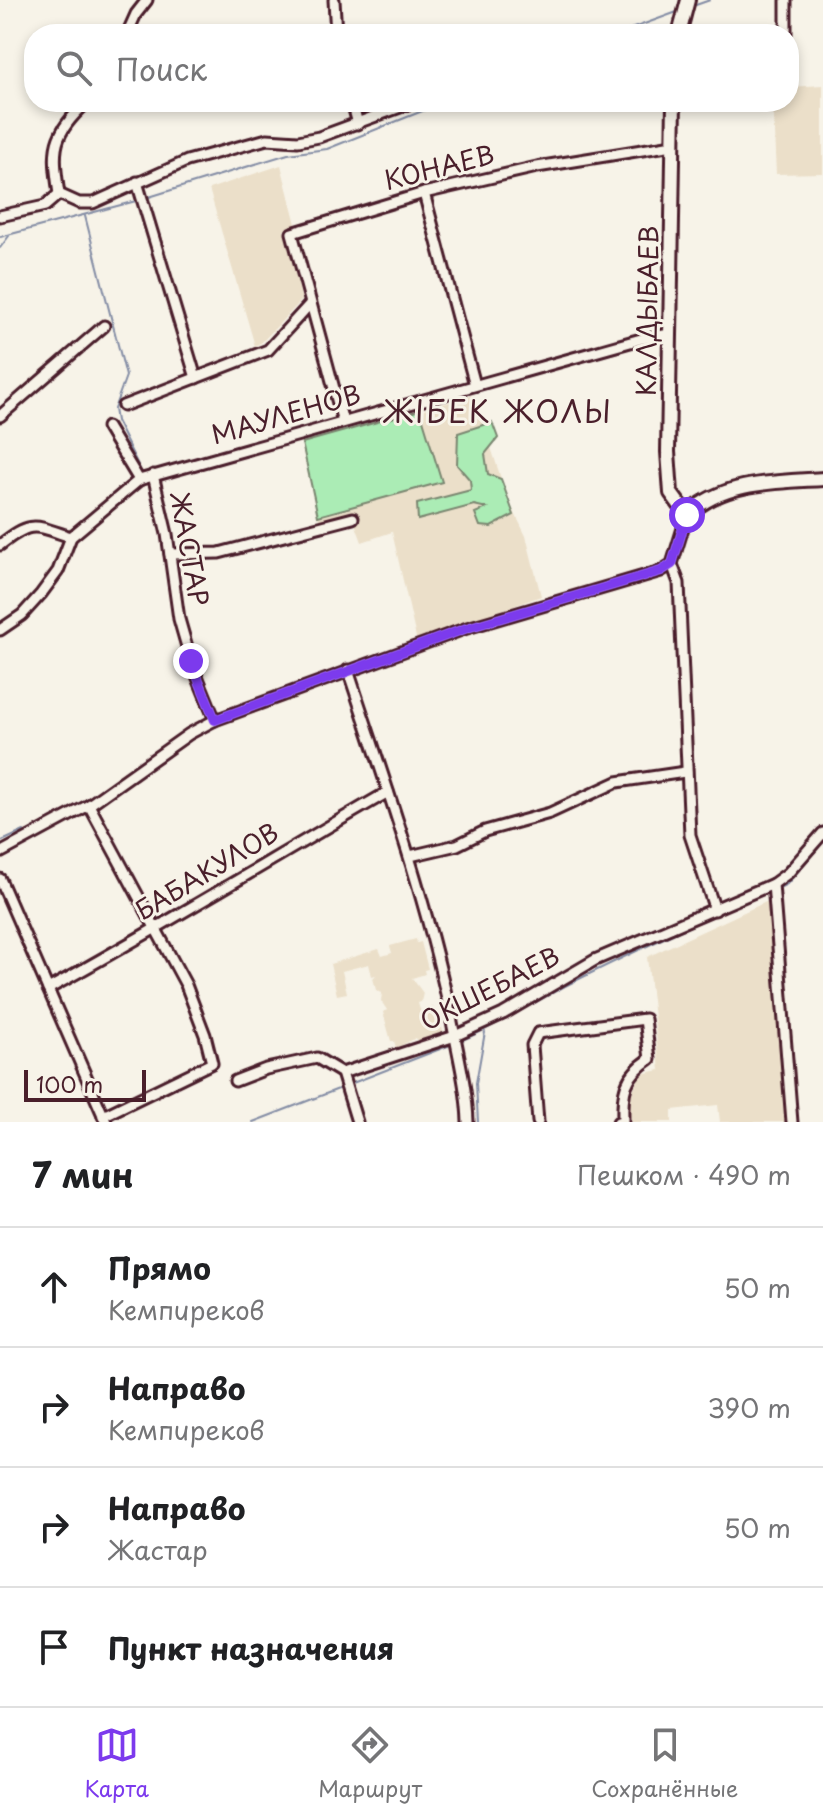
<!DOCTYPE html>
<html lang="ru">
<head>
<meta charset="utf-8">
<style>
  :root { --surface:#fff; --page:#f2f2f2; --text:#202124; --muted:#757577; --line:#e0e0e0; --accent:#7c3aed }
  body { margin:0; font-family:"Playpen Sans",sans-serif; background:var(--page); color:var(--text) }
  .scale { position:absolute; left:24px; bottom:20px; width:122px; box-sizing:border-box; padding-left:8px; border:4px solid #4a1f2b; border-top:0; font-size:22px; line-height:28px; white-space:nowrap; color:#4a1f2b; -webkit-text-stroke:6px #f7f3e8; paint-order:stroke }
  .stop { position:absolute; width:24px; height:24px; margin:-18px; border:6px solid #7c3aed; border-radius:50%; background:#fff }
  .stop.end { background:#7c3aed; border-color:#fff; box-shadow:0 2px 8px #0008 }
  .list { margin:0; padding:0; list-style:none }
  h2 { display:flex; justify-content:space-between; align-items:center; height:104px; margin:0; padding:0 32px; font-size:34px }
  h2 small { font-size:26px; font-weight:400; color:var(--muted) }
  .list li { display:grid; grid-template-columns:52px 1fr auto; gap:24px; align-items:center; box-sizing:border-box; height:120px; padding:0 32px; border-top:2px solid var(--line) }
  .list b { display:block; font-size:30px; white-space:nowrap }
  .list p { margin:0; font-size:26px; white-space:nowrap; color:var(--muted) }
  .list em { font-size:26px; font-style:normal; color:var(--muted) }
  .icon { flex:none; width:44px; height:44px; fill:none; stroke:currentColor; stroke-width:2; stroke-linecap:round; stroke-linejoin:round }
  .map { position:relative; flex:none; width:823px; height:1122px; overflow:hidden }
  .search { position:absolute; background:var(--surface); box-shadow:0 4px 12px #0003; left:24px; right:24px; top:24px; height:88px; display:flex; align-items:center; gap:20px; box-sizing:border-box; padding:0 28px; border-radius:32px; color:var(--muted); font-size:30px }
  .sheet { height:584px; background:var(--surface) }
  nav { display:flex; justify-content:space-around; align-items:center; box-sizing:border-box; height:112px; border-top:2px solid var(--line); background:var(--surface); font-size:22px; color:var(--muted) }
  nav a { display:grid; justify-items:center; gap:4px }
  nav .on { color:var(--accent) }
  .map>svg:first-child { display:block }
  .built { fill:#ebdfc9 }
  .green { fill:#abecb5; stroke:#7a8670; stroke-width:2 }
  .lines { fill:none; stroke-linecap:round; stroke-linejoin:round }
  .stream { stroke:#848da5; stroke-width:2 }
  .minor-casing { stroke:#4a1f2b; stroke-width:15 }
  .secondary-casing { stroke:#4a1f2b; stroke-width:18 }
  .minor { stroke:#f7f3e8; stroke-width:9 }
  .secondary { stroke:#f7f3e8; stroke-width:12 }
  .route { stroke:#7c3aed; stroke-width:10 }
  .labels { text-anchor:middle; stroke-width:6; stroke-linejoin:round; paint-order:stroke }
  .street-label { font-size:26px; fill:#4a1f2b; stroke:#f7f3e8 }
  .quarter-label { font-size:30px; letter-spacing:2px; fill:#4a1f2b; stroke:#f7f3e8 }
</style>
</head>
<body>
<div class="map">
<svg width="823" height="1122" viewBox="0 0 823 1122">
  <rect width="100%" height="100%" fill="#f7f3e8"/>
  <filter id="ink" filterUnits="userSpaceOnUse"><feTurbulence type="fractalNoise" baseFrequency=".0125" numOctaves="2"/><feDisplacementMap in="SourceGraphic" scale="16" xChannelSelector="R" yChannelSelector="G"/><feConvolveMatrix kernelMatrix="1 2 1 2 8 2 1 2 1" color-interpolation-filters="sRGB"/></filter>
  <g filter="url(#ink)">
    <g class="built">
      <path d="M 823,85 L 823,173 L 776,174 L 773,111 L 778,102 L 789,102 L 789,87 Z"/>
      <path d="M 281,165 L 296,224 L 284,230 L 302,300 L 262,342 L 255,346 L 209,189 Z"/>
      <path d="M 474,395 L 507,497 L 526,536 L 541,596 L 417,642 L 392,532 L 362,542 L 352,515 L 320,524 L 302,443 Z"/>
      <path d="M 770,900 L 790,1122 L 720,1122 L 718,1105 L 672,1110 L 672,1122 L 631,1122 L 628,1100 L 641,1074 L 660,1070 L 647,957 Z"/>
      <path d="M 416,939 L 417,943 L 421,942 L 428,969 L 424,970 L 425,974 L 412,978 L 423,993 L 421,1002 L 418,1003 L 420,1010 L 433,1007 L 434,1010 L 436,1010 L 444,1034 L 420,1049 L 416,1038 L 396,1048 L 394,1041 L 391,1041 L 383,1012 L 387,1010 L 381,1001 L 382,993 L 376,990 L 373,978 L 376,975 L 372,976 L 369,964 L 342,971 L 347,993 L 337,995 L 330,964 L 379,949 L 382,956 L 392,953 L 390,946 Z"/>
    </g>
    <g class="green">
      <path d="M 420,410 L 442,482 L 318,516 L 302,443 Z"/>
      <path d="M 492,422 L 498,438 L 485,454 L 488,474 L 501,479 L 514,515 L 491,527 L 480,526 L 475,513 L 487,508 L 474,505 L 418,520 L 417,504 L 471,490 L 470,480 L 457,465 L 458,433 Z"/>
    </g>
    <g class="lines">
      <g class="stream">
        <path d="M 693,6 L 710,0"/>
        <path d="M 617,34 L 677,12"/>
        <path d="M 149,197 L 288,154 L 327,149 L 445,102"/>
        <path d="M 85,216 L 126,376 L 114,409 L 116,421 L 140,469"/>
        <path d="M 0,237 L 136,201"/>
        <path d="M 0,248 L 9,236"/>
        <path d="M 0,842 L 24,831"/>
        <path d="M 777,889 L 787,884 L 823,842"/>
        <path d="M 460,1041 C 498,1026 532,1003 569,984 C 635,951 703,919 771,891"/>
        <path d="M 350,1084 L 453,1044"/>
        <path d="M 253,1122 L 341,1088"/>
        <path d="M 478,1122 L 476,1083 L 485,1032"/>
      </g>
      <defs>
        <g id="minor">
          <path d="M 334,0 L 336,34"/>
          <path d="M 127,34 L 136,14 L 147,0"/>
          <path d="M 786,34 L 786,0"/>
          <path d="M 352,102 L 358,124"/>
          <path d="M 137,182 L 196,378"/>
          <path d="M 424,193 L 475,385"/>
          <path d="M 59,194 C 52,148 52,135 87,102"/>
          <path d="M 0,216 L 45,206 L 59,194 L 79,203 L 93,203 L 187,161 L 267,139 L 298,141 L 319,137 L 414,102"/>
          <path d="M 123,406 L 268,350 L 310,304"/>
          <path d="M 0,416 L 104,326"/>
          <path d="M 343,422 L 292,233 L 424,193 L 537,167 L 673,145"/>
          <path d="M 107,427 L 139,480"/>
          <path d="M 153,475 L 167,534 L 179,619 L 191,661 L 215,720"/>
          <path d="M 0,545 C 32,520 34,525 71,537"/>
          <path d="M 170,554 L 219,553 L 353,518"/>
          <path d="M 672,564 L 679,583 L 690,835 L 715,910"/>
          <path d="M 0,630 L 22,615 L 41,594 L 58,571 L 71,537 L 139,480 L 641,339 L 670,334"/>
          <path d="M 348,670 C 387,789 430,908 454,1032 C 460,1063 467,1091 468,1122"/>
          <path d="M 89,805 L 186,985 L 205,1035 L 212,1063 L 103,1116"/>
          <path d="M 0,853 L 89,805 L 189,734 L 215,720 L 467,628 L 661,571 L 672,564 L 687,515"/>
          <path d="M 410,856 L 457,845 L 485,831 L 550,813 L 617,782 L 685,772"/>
          <path d="M 0,879 L 106,1122"/>
          <path d="M 773,884 L 792,1122"/>
          <path d="M 48,989 C 163,926 275,857 388,792"/>
          <path d="M 342,1073 L 357,1122"/>
          <path d="M 235,1081 L 266,1069 L 317,1058 L 342,1073 L 455,1036 L 503,1014 L 595,960 L 773,884 L 788,873 L 823,833"/>
          <path d="M 538,1122 L 532,1045 L 538,1033 L 645,1019 L 650,1059 C 624,1076 622,1092 623,1121 L 618,1122"/>
        </g>
        <g id="secondary">
          <path d="M 679,34 L 688,0"/>
          <path d="M 674,102 L 668,452 L 671,493 L 687,515 C 723,481 776,482 823,479"/>
        </g>
      </defs>
      <use href="#minor" class="minor-casing"/>
      <use href="#secondary" class="secondary-casing"/>
      <use href="#minor" class="minor"/>
      <use href="#secondary" class="secondary"/>
    </g>
  </g>
  <g class="lines" filter="url(#ink)">
    <path class="route" d="M 191,661 L 215,720 L 467,628 L 661,571 L 672,564 L 687,515"/>
  </g>
  <g class="labels">
    <g class="street-label">
      <text transform="translate(439 168) rotate(-14)" y="9">КОНАЕВ</text>
      <text transform="translate(648 311) rotate(-89)" y="9">КАЛДЫБАЕВ</text>
      <text transform="translate(286 415) rotate(-16)" y="9">МАУЛЕНОВ</text>
      <text transform="translate(189 549) rotate(80)" y="9">ЖАСТАР</text>
      <text transform="translate(207 872) rotate(-31)" y="9">БАБАКУЛОВ</text>
      <text transform="translate(490 989) rotate(-27)" y="9">ОКШЕБАЕВ</text>
    </g>
    <g class="quarter-label">
      <text x="498" y="423">ЖІБЕК ЖОЛЫ</text>
    </g>
  </g>
</svg>
<div class="scale">100 m</div>
<div class="stop" style="left:687px;top:515px"></div>
<div class="stop end" style="left:191px;top:661px"></div>
<div class="search"><svg class="icon" aria-label="search" viewBox="0 0 24 24"><circle cx="10" cy="10" r="6"/><path d="M15 15l6 6"/></svg>Поиск</div>
</div>
<section class="sheet">
<h2>7 мин<small>Пешком · 490 m</small></h2>
<ul class="list">
<li><svg class="icon" aria-label="ahead" viewBox="0 0 24 24"><path d="M12 20V5M6 11l6-6 6 6"/></svg><div><b>Прямо</b><p>Кемпиреков</p></div><em>50 m</em></li>
<li><svg class="icon" aria-label="right" viewBox="0 0 24 24"><path d="M7 20v-9h11M14 6l5 5-5 5"/></svg><div><b>Направо</b><p>Кемпиреков</p></div><em>390 m</em></li>
<li><svg class="icon" aria-label="right" viewBox="0 0 24 24"><path d="M7 20v-9h11M14 6l5 5-5 5"/></svg><div><b>Направо</b><p>Жастар</p></div><em>50 m</em></li>
<li><svg class="icon" aria-label="arrive" viewBox="0 0 24 24"><path d="M6 21V4h12l-3 4 3 4H6"/></svg><div><b>Пункт назначения</b></div></li>
</ul>
</section>
<nav>
<a class="on"><svg class="icon" aria-label="map" viewBox="0 0 24 24"><path d="M3 6l6-2 6 2 6-2v14l-6 2-6-2-6 2zM9 4v14M15 6v14"/></svg>Карта</a>
<a><svg class="icon" aria-label="directions" viewBox="0 0 24 24"><path d="M12 3l9 9-9 9-9-9zM9 14v-3h6M13 9l2 2-2 2"/></svg>Маршрут</a>
<a><svg class="icon" aria-label="saved" viewBox="0 0 24 24"><path d="M7 4h10v16l-5-4-5 4z"/></svg>Сохранённые</a>
</nav>
</body>
</html>
